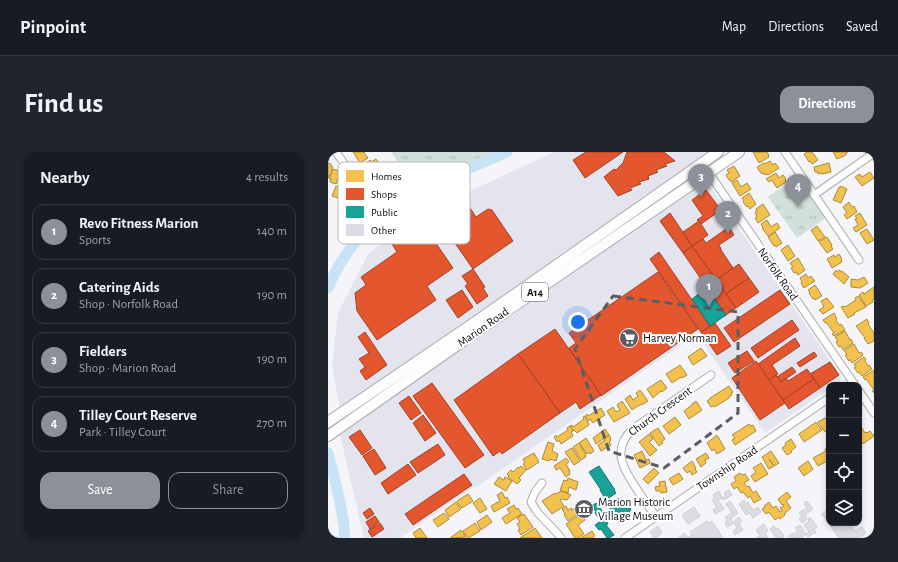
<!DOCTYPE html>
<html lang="en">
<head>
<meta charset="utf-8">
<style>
  :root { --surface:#171b24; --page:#20242c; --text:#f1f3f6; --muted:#9ea1a6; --line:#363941; --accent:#8c9099 }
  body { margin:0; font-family:"Alegreya Sans",sans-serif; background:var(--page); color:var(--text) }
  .controls { position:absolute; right:12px; bottom:12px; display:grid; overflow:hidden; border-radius:8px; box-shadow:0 2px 6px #0003 }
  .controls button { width:36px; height:36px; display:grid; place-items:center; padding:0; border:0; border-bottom:1px solid var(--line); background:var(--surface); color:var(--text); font:20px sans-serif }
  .you { position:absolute; left:250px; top:170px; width:14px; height:14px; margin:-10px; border:3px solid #fff; border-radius:50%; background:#1a73e8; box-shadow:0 0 0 6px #1a73e833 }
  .badge { display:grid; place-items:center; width:26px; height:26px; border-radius:50%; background:var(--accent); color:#fff; font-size:13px; font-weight:700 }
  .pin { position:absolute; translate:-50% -33px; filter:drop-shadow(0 1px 2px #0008) }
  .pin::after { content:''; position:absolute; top:21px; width:14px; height:12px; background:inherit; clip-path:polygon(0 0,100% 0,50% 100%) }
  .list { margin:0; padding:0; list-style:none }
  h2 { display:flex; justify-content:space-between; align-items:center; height:52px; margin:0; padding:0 16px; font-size:17px }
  h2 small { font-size:13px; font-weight:400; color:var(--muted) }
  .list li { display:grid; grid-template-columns:26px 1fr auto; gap:12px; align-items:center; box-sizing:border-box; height:56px; margin:0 8px 8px; padding:0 8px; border:1px solid var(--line); border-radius:12px }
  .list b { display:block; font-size:15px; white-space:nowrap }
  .list p { margin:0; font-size:13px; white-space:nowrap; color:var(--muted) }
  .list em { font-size:13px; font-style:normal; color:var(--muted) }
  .actions { display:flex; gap:8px; padding:12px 16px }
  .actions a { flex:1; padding:9px 0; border:1px solid var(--accent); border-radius:12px; text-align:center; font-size:14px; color:var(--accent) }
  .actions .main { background:var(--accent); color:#fff }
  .icon { flex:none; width:22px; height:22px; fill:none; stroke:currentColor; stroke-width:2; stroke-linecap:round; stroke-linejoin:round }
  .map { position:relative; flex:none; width:546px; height:386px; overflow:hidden; border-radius:12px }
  header { display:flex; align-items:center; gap:24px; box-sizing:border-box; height:56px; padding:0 20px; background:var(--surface); border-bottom:1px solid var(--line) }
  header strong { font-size:19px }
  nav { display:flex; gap:22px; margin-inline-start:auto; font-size:14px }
  .intro { display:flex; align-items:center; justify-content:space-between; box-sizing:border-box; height:96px; padding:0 24px }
  h1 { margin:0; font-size:28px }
  .button { padding:10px 18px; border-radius:12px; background:var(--accent); color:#fff; font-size:14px; font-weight:700 }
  main { display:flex; gap:24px; padding:0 24px }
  aside { flex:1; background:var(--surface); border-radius:12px; box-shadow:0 2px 6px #0003 }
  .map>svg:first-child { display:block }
  .built { fill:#e4e4ee }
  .park { fill:url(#park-tufts) }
  .homes { fill:#f2c14e; stroke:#ad8b3b }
  .shops { fill:#e4572e; stroke:#a34025 }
  .public { fill:#17a398; stroke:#14766f }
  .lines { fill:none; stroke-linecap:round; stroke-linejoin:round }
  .river { stroke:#c8e3f6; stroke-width:11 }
  .building { fill:#dddce5; stroke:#cfcfd2 }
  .minor-casing { stroke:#ababaf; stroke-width:9 }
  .primary-casing { stroke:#ababaf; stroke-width:12 }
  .minor { stroke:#fdfdfe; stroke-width:7 }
  .primary { stroke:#fdfdfe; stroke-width:10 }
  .marked { fill:none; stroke:#5d5d61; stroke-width:3; stroke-dasharray:8 5; stroke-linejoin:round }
  .labels { text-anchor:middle; stroke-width:4; stroke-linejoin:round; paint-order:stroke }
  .shield { fill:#fff; stroke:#555557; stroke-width:1 }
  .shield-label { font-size:11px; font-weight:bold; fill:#0c0c0f }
  .street-label { font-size:12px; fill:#0c0c0f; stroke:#fff }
  .poi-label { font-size:12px; fill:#0c0c0f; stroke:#fff; text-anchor:start }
  .key { fill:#fff; stroke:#b6b6b7; stroke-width:1 }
  .key-label { font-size:11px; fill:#0c0c0f }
</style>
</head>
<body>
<header>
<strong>Pinpoint</strong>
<nav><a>Map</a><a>Directions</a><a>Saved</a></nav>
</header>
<div class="intro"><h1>Find us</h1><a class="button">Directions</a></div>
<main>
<aside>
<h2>Nearby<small>4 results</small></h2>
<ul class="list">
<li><span class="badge">1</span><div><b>Revo Fitness Marion</b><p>Sports</p></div><em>140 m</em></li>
<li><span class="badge">2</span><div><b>Catering Aids</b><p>Shop · Norfolk Road</p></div><em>190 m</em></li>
<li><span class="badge">3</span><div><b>Fielders</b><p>Shop · Marion Road</p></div><em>190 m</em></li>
<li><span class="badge">4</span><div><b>Tilley Court Reserve</b><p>Park · Tilley Court</p></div><em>270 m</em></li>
</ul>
<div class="actions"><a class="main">Save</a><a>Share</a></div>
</aside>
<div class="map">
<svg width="546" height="386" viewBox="0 0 546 386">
  <defs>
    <pattern id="park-tufts" width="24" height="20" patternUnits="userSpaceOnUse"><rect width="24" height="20" fill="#d1e0da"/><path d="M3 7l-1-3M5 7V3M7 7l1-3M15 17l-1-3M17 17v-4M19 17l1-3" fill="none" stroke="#b2bfba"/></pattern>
  </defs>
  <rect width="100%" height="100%" fill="#f4f4f9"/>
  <g class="built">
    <path d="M 226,0 L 382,0 L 12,258 L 4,213 L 10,161 L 40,102 L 93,62 Z"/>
    <path d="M 375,30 L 382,34 L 513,224 L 512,230 L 507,233 L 501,233 L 501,237 L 437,281 L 369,182 L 147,336 L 146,335 L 72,386 L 36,386 L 12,283 L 78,236 Z"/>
  </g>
  <g class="park">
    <path d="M 63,0 L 171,0 L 88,36 Z"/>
    <path d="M 470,23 L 499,65 L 469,86 L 440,45 Z"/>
  </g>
  <g class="homes">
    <path d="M 25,0 L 37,0 L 36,1 L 40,6 L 32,11 Z"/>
    <path d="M 425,0 L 439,0 L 441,3 L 440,3 L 441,5 L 431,11 Z"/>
    <path d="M 479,0 L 484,0 L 490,8 L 484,12 L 482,9 L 481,10 L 476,2 Z"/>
    <path d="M 505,0 L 520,0 L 518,2 L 518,3 L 509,7 Z"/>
    <path d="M 48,7 L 51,11 L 48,13 L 49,15 L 51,13 L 54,18 L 42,26 L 40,22 L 42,20 L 37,12 L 42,8 L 43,10 Z"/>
    <path d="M 442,9 L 445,13 L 447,11 L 451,16 L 440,23 L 439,22 L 437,23 L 436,21 L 434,22 L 433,20 L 432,20 L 429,15 L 436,11 L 437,12 Z"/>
    <path d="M 0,11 L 3,12 L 3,14 L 5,15 L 3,18 L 5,18 L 0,26 Z"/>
    <path d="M 501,11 L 503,20 L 494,22 L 494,21 L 490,22 L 490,20 L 487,20 L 486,15 Z"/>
    <path d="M 406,14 L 412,24 L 403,30 L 402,28 L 401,28 L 398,23 L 401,21 L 399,18 Z"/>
    <path d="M 5,17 L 11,19 L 9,22 L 11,23 L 8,32 L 2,30 L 3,27 L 1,27 Z"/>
    <path d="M 542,20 L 546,26 L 534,34 L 527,25 L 532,22 L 534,25 Z"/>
    <path d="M 448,21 L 451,26 L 455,23 L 458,27 L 457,28 L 458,30 L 449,36 L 444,28 L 441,30 L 438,27 Z"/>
    <path d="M 409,28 L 413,35 L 419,31 L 423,37 L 412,44 L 404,31 Z"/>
    <path d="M 8,34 L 11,35 L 11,34 L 16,36 L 15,40 L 17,41 L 16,44 L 15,48 L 4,44 Z"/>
    <path d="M 513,34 L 519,37 L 513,51 L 505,48 L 511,35 L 513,35 Z"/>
    <path d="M 421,41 L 428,52 L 422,57 L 420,54 L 419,55 L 415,50 L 416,49 L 414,46 Z"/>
    <path d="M 521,50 L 524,55 L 526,54 L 529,60 L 519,67 L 516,63 L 519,61 L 515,55 Z"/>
    <path d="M 435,52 L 442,63 L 430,71 L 427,66 L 429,65 L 427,60 L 429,59 L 428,57 Z"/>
    <path d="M 532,61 L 539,73 L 528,80 L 525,76 L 530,73 L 527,67 L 529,66 L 527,64 Z"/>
    <path d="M 439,68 L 443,75 L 449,71 L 452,76 L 440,84 L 434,76 L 435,75 L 433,72 Z"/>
    <path d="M 489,74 L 497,85 L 490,89 L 483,78 Z"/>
    <path d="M 539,77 L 546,88 L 539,92 L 532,81 Z"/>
    <path d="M 447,80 L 454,91 L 448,95 L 447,93 L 446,94 L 440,85 Z"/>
    <path d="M 499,85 L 504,93 L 503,94 L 505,97 L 499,101 L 491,90 Z"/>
    <path d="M 460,93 L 467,104 L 460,109 L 453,98 Z"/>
    <path d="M 511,102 L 514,107 L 513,108 L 514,110 L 504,116 L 499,107 L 506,103 L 507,105 Z"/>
    <path d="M 470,106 L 477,118 L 470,123 L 468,120 L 466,121 L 463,116 L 465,115 L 462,111 Z"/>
    <path d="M 508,118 L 509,120 L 511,118 L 514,120 L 514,119 L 521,125 L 516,132 L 505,122 Z"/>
    <path d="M 478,122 L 480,126 L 483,124 L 487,129 L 476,136 L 473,131 L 474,130 L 472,126 Z"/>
    <path d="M 536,125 L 540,131 L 532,136 L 523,135 L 523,127 L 530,128 Z"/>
    <path d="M 487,133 L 494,144 L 487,148 L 486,146 L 485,147 L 481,141 L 482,140 L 480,138 Z"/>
    <path d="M 546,135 L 546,147 L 544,148 L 545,150 L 538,154 L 531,143 L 535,140 L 536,142 Z"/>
    <path d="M 530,144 L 538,155 L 526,161 L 527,162 L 520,166 L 513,155 L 516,154 L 517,155 L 528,148 L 527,146 Z"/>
    <path d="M 499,146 L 506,155 L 495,162 L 491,158 L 496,155 L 493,149 Z"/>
    <path d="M 506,161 L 509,167 L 508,168 L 511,173 L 513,172 L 517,178 L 506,184 L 504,182 L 506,181 L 498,170 L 497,171 L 495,168 Z"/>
    <path d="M 539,167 L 541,171 L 540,172 L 546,181 L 546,189 L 540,192 L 536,186 L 537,186 L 528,174 Z"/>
    <path d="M 517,179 L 522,188 L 523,187 L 525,191 L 515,198 L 513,194 L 511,195 L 508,190 L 510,189 L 507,185 Z"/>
    <path d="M 526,192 L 531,201 L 533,200 L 535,202 L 534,203 L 534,204 L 524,211 L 522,207 L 521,209 L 517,203 L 519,202 L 516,199 Z"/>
    <path d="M 373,196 L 379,204 L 365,213 L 360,205 Z"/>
    <path d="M 536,205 L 538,208 L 537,209 L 540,214 L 541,213 L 544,217 L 534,224 L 531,220 L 530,221 L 526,216 L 528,215 L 526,212 Z"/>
    <path d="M 352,213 L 359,223 L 354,226 L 353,225 L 344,231 L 338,222 Z"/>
    <path d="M 546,218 L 546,241 L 544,239 L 546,238 L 538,227 L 537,228 L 535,225 Z"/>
    <path d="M 333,228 L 339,236 L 334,240 L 333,239 L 325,246 L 319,237 Z"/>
    <path d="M 401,234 L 405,240 L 403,241 L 404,243 L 401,245 L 401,246 L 390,253 L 386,255 L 385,254 L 383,255 L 379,249 L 382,247 L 382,246 Z"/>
    <path d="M 312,238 L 320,249 L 314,253 L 313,252 L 304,258 L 297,247 L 302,243 L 305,248 L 310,244 L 308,241 Z"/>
    <path d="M 294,249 L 302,261 L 286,270 L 279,259 L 285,255 L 288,260 L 292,258 L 289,253 Z"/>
    <path d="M 368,249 L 374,258 L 361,267 L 356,259 L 364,253 L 364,252 Z"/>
    <path d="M 273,256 L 277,263 L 265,271 L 262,267 L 260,269 L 257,264 L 259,262 L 260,264 Z"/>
    <path d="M 257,264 L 260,269 L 259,269 L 261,273 L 249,281 L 246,278 L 245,279 L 242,274 L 244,273 L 245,275 L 256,267 L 255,265 Z"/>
    <path d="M 347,265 L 353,273 L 341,282 L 335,274 Z"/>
    <path d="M 499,265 L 501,266 L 501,277 L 497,280 L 490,270 Z"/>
    <path d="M 488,270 L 494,278 L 476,290 L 471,282 Z"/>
    <path d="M 421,272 L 422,274 L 425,273 L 428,279 L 407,293 L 404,288 L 407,286 L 404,283 Z"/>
    <path d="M 242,274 L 245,279 L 243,280 L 245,284 L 233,292 L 231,288 L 229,290 L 226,285 L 228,283 L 229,285 L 240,278 L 239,276 Z"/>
    <path d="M 330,276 L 337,287 L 334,289 L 335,291 L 331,294 L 322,281 Z"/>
    <path d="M 534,276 L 537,281 L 538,280 L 539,281 L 542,279 L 546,284 L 535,292 L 531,286 L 531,278 Z"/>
    <path d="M 277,277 L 281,283 L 268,292 L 265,286 Z"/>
    <path d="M 321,282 L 325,287 L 321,290 L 329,298 L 322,304 L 311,290 Z"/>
    <path d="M 281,283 L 283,286 L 282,287 L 283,288 L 281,290 L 283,293 L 273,299 L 270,293 L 277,288 L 276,287 Z"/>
    <path d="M 389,283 L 397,297 L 389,302 L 386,297 L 384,299 L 379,291 Z"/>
    <path d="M 258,286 L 266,299 L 262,302 L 261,300 L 259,302 L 251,291 Z"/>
    <path d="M 463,287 L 468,295 L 463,299 L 464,300 L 459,303 L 454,296 L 458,293 L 457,291 Z"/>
    <path d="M 220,290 L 226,292 L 224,299 L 230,302 L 228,309 L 222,307 L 221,309 L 214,307 Z"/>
    <path d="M 251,291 L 258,303 L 257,303 L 258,305 L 253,308 L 245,295 Z"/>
    <path d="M 501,295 L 501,308 L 490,314 L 485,306 L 498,299 L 497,297 Z"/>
    <path d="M 244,296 L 252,309 L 246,313 L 237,300 Z"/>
    <path d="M 314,299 L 318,308 L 321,307 L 322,311 L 312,316 L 306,303 Z"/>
    <path d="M 443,299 L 451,311 L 446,314 L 441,307 L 446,314 L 441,317 L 434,305 Z"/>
    <path d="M 206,301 L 211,310 L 199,318 L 195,312 L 197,311 L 195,307 Z"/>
    <path d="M 378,301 L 381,306 L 377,308 L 378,311 L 373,315 L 368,307 Z"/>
    <path d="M 238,306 L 241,310 L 238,312 L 242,319 L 241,319 L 242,322 L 238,325 L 232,316 L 228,318 L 226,314 Z"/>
    <path d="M 364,309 L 368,316 L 367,317 L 369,320 L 364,323 L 362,319 L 359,321 L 355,316 Z"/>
    <path d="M 480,309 L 485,317 L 476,324 L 470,316 Z"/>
    <path d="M 433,311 L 440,322 L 427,330 L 423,324 L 428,320 L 425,316 Z"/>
    <path d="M 193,314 L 198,318 L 191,326 L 193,328 L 189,332 L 180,325 L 181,324 L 179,322 L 183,318 L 185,320 L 190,315 L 191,316 Z"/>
    <path d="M 326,316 L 331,321 L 320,332 L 315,327 Z"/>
    <path d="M 351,321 L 355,327 L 345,333 L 341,327 Z"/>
    <path d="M 412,321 L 414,323 L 417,322 L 421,328 L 416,331 L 419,335 L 421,334 L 425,341 L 428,339 L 433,347 L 426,351 L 422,344 L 420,346 L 415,340 L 413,341 L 409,335 L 406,337 L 403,332 L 408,329 L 406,325 Z"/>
    <path d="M 171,325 L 176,328 L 177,325 L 184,329 L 178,339 L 166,332 Z"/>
    <path d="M 240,326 L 250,330 L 248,338 L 241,335 L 240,341 L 232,338 L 236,328 L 239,329 Z"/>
    <path d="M 337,329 L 339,340 L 333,341 L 332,339 L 328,339 L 327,335 L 332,334 L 331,330 Z"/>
    <path d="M 233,339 L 243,343 L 239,348 L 234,347 L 232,348 L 236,354 L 224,362 L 214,349 L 227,341 L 228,342 Z"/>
    <path d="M 174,340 L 177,346 L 179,345 L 182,351 L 166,360 L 163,354 L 172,349 L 169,343 Z"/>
    <path d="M 459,340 L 463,345 L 458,349 L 463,356 L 456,362 L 457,363 L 452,367 L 451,365 L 447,368 L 441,360 L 438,362 L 434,357 L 437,355 L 436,354 L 441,350 L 445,356 L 448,354 L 452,360 L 454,359 L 452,356 L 456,354 L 455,352 L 454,353 L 450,347 Z"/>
    <path d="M 140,342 L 145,349 L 134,356 L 129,349 Z"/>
    <path d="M 152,346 L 159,357 L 152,361 L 145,351 Z"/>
    <path d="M 128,350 L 133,357 L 121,365 L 117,358 Z"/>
    <path d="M 186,353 L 188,357 L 190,356 L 194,362 L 178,372 L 174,366 L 182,361 L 179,357 Z"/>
    <path d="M 238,354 L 240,358 L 243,356 L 244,358 L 248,355 L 252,361 L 240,369 L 236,363 L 237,362 L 234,357 Z"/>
    <path d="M 116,361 L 121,367 L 110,375 L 105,368 Z"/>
    <path d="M 196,362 L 205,375 L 193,383 L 190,378 L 192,377 L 189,372 L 192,370 L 189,366 Z"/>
    <path d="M 253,362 L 257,368 L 250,373 L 256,382 L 250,386 L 247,386 L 238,372 Z"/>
    <path d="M 159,363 L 164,370 L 153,378 L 149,370 Z"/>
    <path d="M 147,371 L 152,379 L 140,386 L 135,379 Z"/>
    <path d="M 92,376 L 99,386 L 88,386 L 85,381 Z"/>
    <path d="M 207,376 L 214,386 L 192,386 Z"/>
    <path d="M 133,378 L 138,385 L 122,386 Z"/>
    <path d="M 264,379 L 267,384 L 264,386 L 253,386 Z"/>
  </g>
  <g class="shops">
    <path d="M 258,0 L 295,0 L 257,26 L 245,8 Z"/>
    <path d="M 299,0 L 336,0 L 347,9 L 337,12 L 339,14 L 328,18 L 330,20 L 320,24 L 321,27 L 311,30 L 313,32 L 302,36 L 304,38 L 290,44 L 276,25 L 286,17 L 288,18 L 295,11 Z"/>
    <path d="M 378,38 L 393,58 L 373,72 L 369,68 L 375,64 L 364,48 Z"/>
    <path d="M 135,45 L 148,65 L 160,57 L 164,58 L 185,89 L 145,117 L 104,58 Z"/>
    <path d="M 342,61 L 364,94 L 355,101 L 332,69 Z"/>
    <path d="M 92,68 L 125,116 L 99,134 L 108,148 L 49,188 L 29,159 L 27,141 L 38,133 L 33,125 L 69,100 L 62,89 Z"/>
    <path d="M 371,69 L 380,83 L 364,94 L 355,80 Z"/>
    <path d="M 401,75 L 406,83 L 391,93 L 393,97 L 393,98 L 405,116 L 388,128 L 364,94 L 375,87 L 378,91 Z"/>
    <path d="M 364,94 L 408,156 L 398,163 L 355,101 Z"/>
    <path d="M 331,100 L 382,174 L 373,180 L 322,107 Z"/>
    <path d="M 411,112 L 421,126 L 398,142 L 388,128 Z"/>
    <path d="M 145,117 L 157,135 L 155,136 L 160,144 L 149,152 L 137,134 L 140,132 L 134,124 Z"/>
    <path d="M 330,120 L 370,177 L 273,244 L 241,196 L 248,191 L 241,181 Z"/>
    <path d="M 421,126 L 431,140 L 408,156 L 398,142 Z"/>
    <path d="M 134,138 L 145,155 L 130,166 L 118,148 Z"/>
    <path d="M 452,138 L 462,152 L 406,190 L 396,176 Z"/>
    <path d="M 464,168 L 471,178 L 430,206 L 423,196 Z"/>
    <path d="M 387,171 L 403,194 L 389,203 L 373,180 Z"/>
    <path d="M 227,177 L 273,243 L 252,257 L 248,250 L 232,261 L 190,202 Z"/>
    <path d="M 37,180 L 59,213 L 38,228 L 32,219 L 37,215 L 31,207 L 41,201 L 30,185 Z"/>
    <path d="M 467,186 L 472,194 L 444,213 L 450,222 L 441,228 L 430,212 Z"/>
    <path d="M 419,199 L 426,209 L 407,221 L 400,211 Z"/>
    <path d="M 486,200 L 489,204 L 472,215 L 469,211 Z"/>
    <path d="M 190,202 L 232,261 L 174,302 L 172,299 L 165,304 L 126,248 Z"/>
    <path d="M 428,209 L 457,251 L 432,268 L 404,226 Z"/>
    <path d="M 502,210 L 511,223 L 492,236 L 482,222 Z"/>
    <path d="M 464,215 L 468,220 L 453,230 L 449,225 Z"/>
    <path d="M 479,217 L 486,227 L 455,248 L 441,228 L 448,223 L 453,230 L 458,226 L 460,229 Z"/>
    <path d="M 486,227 L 492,236 L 461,257 L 455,248 Z"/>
    <path d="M 104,231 L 156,303 L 137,316 L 85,244 Z"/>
    <path d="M 81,244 L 93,261 L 83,268 L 71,251 Z"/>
    <path d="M 95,263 L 108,281 L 97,289 L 85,271 Z"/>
    <path d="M 32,278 L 44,296 L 34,303 L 21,285 Z"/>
    <path d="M 110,292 L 117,303 L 90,321 L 82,310 Z"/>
    <path d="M 46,297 L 58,316 L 47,323 L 35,304 Z"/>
    <path d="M 80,312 L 88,323 L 60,342 L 53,331 Z"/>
    <path d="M 136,322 L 144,333 L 85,373 L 77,362 Z"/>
    <path d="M 42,356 L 46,362 L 39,367 L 35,361 Z"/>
    <path d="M 47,364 L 51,370 L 42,377 L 38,370 Z"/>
    <path d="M 52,371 L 56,377 L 44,385 L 40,379 Z"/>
  </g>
  <g class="public">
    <path d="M 379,136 L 398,163 L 382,174 L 364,147 Z"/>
    <path d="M 271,314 L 287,338 L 286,338 L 288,341 L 278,348 L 272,338 L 273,338 L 261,320 Z"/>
    <path d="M 293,346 L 302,352 L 300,355 L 303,357 L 295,371 L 279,362 L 287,348 L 291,350 Z"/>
    <path d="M 259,351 L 264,359 L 257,364 L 252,356 Z"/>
    <path d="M 268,351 L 279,365 L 277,367 L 280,372 L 278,373 L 286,383 L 281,386 L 279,386 L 273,377 L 271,378 L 267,373 L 273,369 L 267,361 L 268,360 L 264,354 Z"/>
  </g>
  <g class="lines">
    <g class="river">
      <path d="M 0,136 C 16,96 49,61 87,40 C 95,36 103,33 112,29 C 134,19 157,10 179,0"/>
      <path d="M 0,301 C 7,329 15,357 17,386"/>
    </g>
  </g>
  <g class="building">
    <path d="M 401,338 L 404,343 L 396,348 L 394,346 L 398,343 L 396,341 Z"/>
    <path d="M 391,339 L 394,346 L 390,348 L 396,357 L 387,362 L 385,358 L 389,356 L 384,348 L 387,346 L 385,343 Z"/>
    <path d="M 416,348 L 418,352 L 420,350 L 425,358 L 430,355 L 433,360 L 425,366 L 422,361 L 418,363 L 411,352 Z"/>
    <path d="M 402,349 L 410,361 L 403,366 L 406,371 L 399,375 L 397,371 L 399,369 L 397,365 L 404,361 L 398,352 Z"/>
    <path d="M 479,349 L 485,357 L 477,363 L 479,367 L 474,371 L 471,367 L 474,365 L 471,361 L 479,356 L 476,351 Z"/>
    <path d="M 366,355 L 372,364 L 360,372 L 354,363 Z"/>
    <path d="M 501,357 L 501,371 L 521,371 L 527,379 L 534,375 L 538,381 L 531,386 L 511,386 L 494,362 Z"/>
    <path d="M 411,365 L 414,369 L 411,372 L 415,378 L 407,383 L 405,380 L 407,379 L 406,378 L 409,376 L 406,371 L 408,370 L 407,368 Z"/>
    <path d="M 482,365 L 489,375 L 486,377 L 488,380 L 480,385 L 478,382 L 481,380 L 476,373 L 481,369 L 480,367 Z"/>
    <path d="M 379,369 L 381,371 L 384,369 L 395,386 L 350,386 L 357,381 L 360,386 L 364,383 L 362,380 Z"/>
    <path d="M 436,372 L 440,379 L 437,381 L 440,386 L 428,386 L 432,384 L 428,378 Z"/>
    <path d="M 472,373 L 478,382 L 474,385 L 474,386 L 462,386 L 460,384 L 465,381 L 466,382 L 470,379 L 467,376 Z"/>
    <path d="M 330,374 L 334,381 L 329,385 L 328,385 L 326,386 L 322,380 Z"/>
    <path d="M 446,374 L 448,377 L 450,376 L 456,384 L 454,386 L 448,386 L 442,377 Z"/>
  </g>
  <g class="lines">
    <defs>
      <g id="minor">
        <path d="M 8,0 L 36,40"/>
        <path d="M 457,0 L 531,108"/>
        <path d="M 374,11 L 527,233"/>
        <path d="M 486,43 L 546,1"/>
        <path d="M 531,239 L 546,261"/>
        <path d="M 214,331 L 207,340 L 203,350 L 210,361 L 229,381 L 233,386"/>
        <path d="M 328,365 C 319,351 294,320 293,304 C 292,293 297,284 305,277 L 383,223"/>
        <path d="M 297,386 L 501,246"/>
      </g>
      <g id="primary">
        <path d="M 0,270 L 143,173 L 390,0"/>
        <path d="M 0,284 L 148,180 L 411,0"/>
      </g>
    </defs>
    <use href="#minor" class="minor-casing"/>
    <use href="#primary" class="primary-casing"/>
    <use href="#minor" class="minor"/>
    <use href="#primary" class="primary"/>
  </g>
  <path class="marked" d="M 285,144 L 410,160 L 410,261 L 336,316 L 281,299 L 247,197 Z"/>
  <defs>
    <symbol id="supermarket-disc" viewBox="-11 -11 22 22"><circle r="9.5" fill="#5d5d61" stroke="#fff"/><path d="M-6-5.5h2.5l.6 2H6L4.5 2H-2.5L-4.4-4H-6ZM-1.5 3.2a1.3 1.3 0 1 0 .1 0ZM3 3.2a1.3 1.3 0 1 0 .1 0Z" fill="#fff"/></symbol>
    <symbol id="museum-disc" viewBox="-11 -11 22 22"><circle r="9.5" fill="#5d5d61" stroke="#fff"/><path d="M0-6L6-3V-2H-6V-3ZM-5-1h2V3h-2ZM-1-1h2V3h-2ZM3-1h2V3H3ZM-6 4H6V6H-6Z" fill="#fff"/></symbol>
  </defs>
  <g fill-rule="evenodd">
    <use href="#supermarket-disc" x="290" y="175" width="22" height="22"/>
    <use href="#museum-disc" x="245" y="346" width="22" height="22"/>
  </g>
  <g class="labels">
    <rect class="shield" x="194" y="131" width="26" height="18" rx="3"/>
    <g class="shield-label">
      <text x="207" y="144">A14</text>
    </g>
    <g class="street-label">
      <text transform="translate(450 122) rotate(55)" y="4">Norfolk Road</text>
      <text transform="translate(155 175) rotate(-35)" y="4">Marion Road</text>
      <text transform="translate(332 259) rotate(-36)" y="4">Church Crescent</text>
      <text transform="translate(399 316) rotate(-34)" y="4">Township Road</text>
    </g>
    <g class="poi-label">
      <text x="315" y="190">Harvey Norman</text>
      <text x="270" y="354">Marion Historic<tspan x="270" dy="14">Village Museum</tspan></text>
    </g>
  </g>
  <rect x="10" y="10" width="132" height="82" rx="6" class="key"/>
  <rect x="18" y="18" width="18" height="12" fill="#f2c14e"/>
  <rect x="18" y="36" width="18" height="12" fill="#e4572e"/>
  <rect x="18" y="54" width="18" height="12" fill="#17a398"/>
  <rect x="18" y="72" width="18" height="12" fill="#dddce5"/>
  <g class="key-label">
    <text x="43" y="28">Homes</text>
    <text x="43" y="46">Shops</text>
    <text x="43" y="64">Public</text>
    <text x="43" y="82">Other</text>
  </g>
</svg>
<div class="controls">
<button>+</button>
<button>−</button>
<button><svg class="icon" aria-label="locate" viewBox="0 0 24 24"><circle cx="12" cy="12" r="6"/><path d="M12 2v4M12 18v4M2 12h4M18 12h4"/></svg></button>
<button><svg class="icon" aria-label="layers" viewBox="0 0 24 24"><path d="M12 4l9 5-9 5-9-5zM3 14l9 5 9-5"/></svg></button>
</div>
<div class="you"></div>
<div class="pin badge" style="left:381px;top:155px">1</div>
<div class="pin badge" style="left:400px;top:82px">2</div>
<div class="pin badge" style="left:373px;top:45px">3</div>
<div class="pin badge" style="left:470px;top:55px">4</div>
</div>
</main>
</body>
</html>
